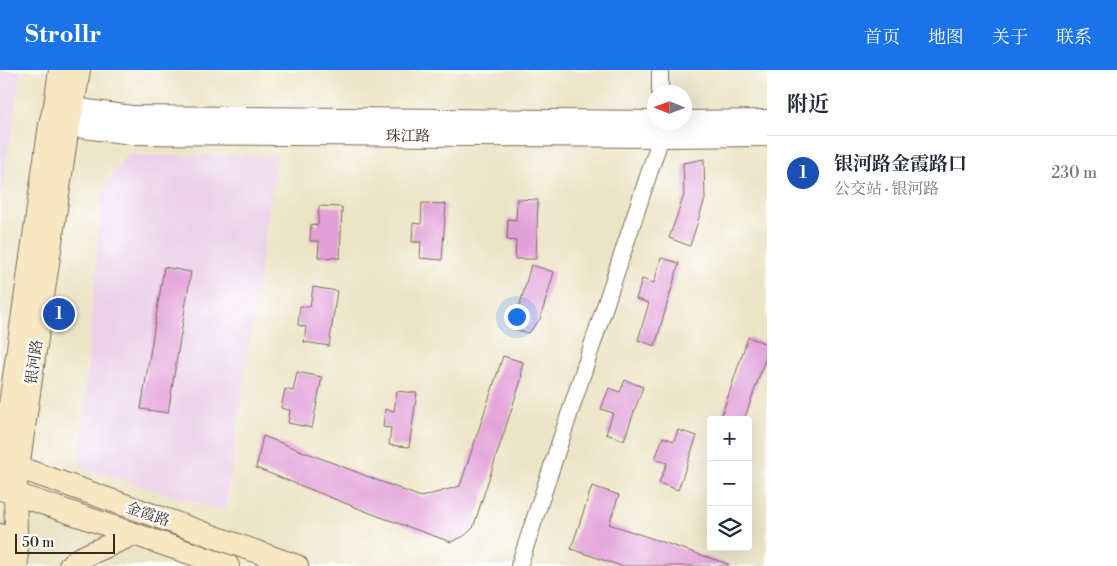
<!DOCTYPE html>
<html lang="zh">
<head>
<meta charset="utf-8">
<style>
  :root { --surface:#fff; --page:#f6f6f7; --text:#1f2937; --muted:#747a83; --line:#e0e1e3; --accent:#1a73e8 }
  body { margin:0; font-family:"Libre Bodoni","Noto Serif SC",serif; background:var(--page); color:var(--text) }
  .controls { position:absolute; right:15px; bottom:15px; display:grid; overflow:hidden; border-radius:5px; box-shadow:0 5px 20px #0002 }
  .controls button { width:45px; height:45px; display:grid; place-items:center; padding:0; border:0; border-bottom:1px solid var(--line); background:var(--surface); color:var(--text); font:25px sans-serif }
  .compass { position:absolute; left:647px; top:15px; width:45px; height:45px; border-radius:50%; background:var(--surface); box-shadow:0 5px 20px #0002; rotate:271deg }
  .scale { position:absolute; left:15px; bottom:12px; width:100px; box-sizing:border-box; padding-left:5px; border:2px solid #3b2a1e; border-top:0; font-size:14px; line-height:18px; white-space:nowrap; color:#3b2a1e; -webkit-text-stroke:4px #fff; paint-order:stroke }
  .you { position:absolute; left:516px; top:246px; width:18px; height:18px; margin:-12px; border:4px solid #fff; border-radius:50%; background:#1a73e8; box-shadow:0 0 0 8px #1a73e833 }
  .badge { display:grid; place-items:center; width:32px; height:32px; border-radius:50%; background:var(--accent); color:#fff; font-size:16px; font-weight:700 }
  .pin { position:absolute; translate:-50% -50%; border:2px solid #fff; box-shadow:0 1px 5px #0006 }
  .list { margin:0; padding:0; list-style:none }
  h2 { display:flex; justify-content:space-between; align-items:center; height:65px; margin:0; padding:0 20px; font-size:21px }
  h2 small { font-size:16px; font-weight:400; color:var(--muted) }
  .list li { display:grid; grid-template-columns:32px 1fr auto; gap:15px; align-items:center; box-sizing:border-box; height:75px; padding:0 20px; border-top:1px solid var(--line) }
  .list b { display:block; font-size:19px; white-space:nowrap }
  .list p { margin:0; font-size:16px; white-space:nowrap; color:var(--muted) }
  .list em { font-size:16px; font-style:normal; color:var(--muted) }
  .icon { flex:none; width:28px; height:28px; fill:none; stroke:currentColor; stroke-width:2; stroke-linecap:round; stroke-linejoin:round }
  .map { position:relative; flex:none; width:767px; height:496px; overflow:hidden }
  header { display:flex; align-items:center; gap:30px; box-sizing:border-box; height:70px; padding:0 25px; background:var(--accent); color:#fff }
  header strong { font-size:24px }
  nav { display:flex; gap:28px; margin-inline-start:auto; font-size:18px }
  main { display:flex }
  aside { flex:1; background:var(--surface) }
  .map>svg:first-child { display:block }
  .built { fill:#ecd1ea }
  .building { fill:#e2a0d9 }
  .lines { fill:none; stroke-linecap:round; stroke-linejoin:round }
  .minor-casing { stroke:#796b59; stroke-width:18 }
  .tertiary-casing { stroke:#796b59; stroke-width:22 }
  .secondary-casing { stroke:#796b59; stroke-width:24 }
  .minor { stroke:#fff; stroke-width:16 }
  .tertiary { stroke:#fff; stroke-width:20 }
  .secondary { stroke:#f7e8c3; stroke-width:22 }
  .labels { text-anchor:middle; stroke-width:4.5; stroke-linejoin:round; paint-order:stroke }
  .street-label { font-size:15px; fill:#3b2a1e; stroke:#fff }
</style>
</head>
<body>
<header>
<strong>Strollr</strong>
<nav><a>首页</a><a>地图</a><a>关于</a><a>联系</a></nav>
</header>
<main>
<div class="map">
<svg width="767" height="496" viewBox="0 0 767 496">
  <rect width="100%" height="100%" fill="#fff"/>
  <filter id="ink" filterUnits="userSpaceOnUse"><feTurbulence type="fractalNoise" baseFrequency=".02" numOctaves="2"/><feDisplacementMap in="SourceGraphic" scale="10" xChannelSelector="R" yChannelSelector="G"/><feConvolveMatrix kernelMatrix="1 2 1 2 8 2 1 2 1" color-interpolation-filters="sRGB"/></filter>
  <filter id="wash" filterUnits="userSpaceOnUse"><feTurbulence type="fractalNoise" baseFrequency=".0096" numOctaves="4" result="noise"/><feDisplacementMap in="SourceGraphic" scale="20" xChannelSelector="R" yChannelSelector="G"/><feGaussianBlur stdDeviation="1.12" result="paint"/><feColorMatrix in="noise" values="0 0 0 0 0 0 0 0 0 0 0 0 0 0 0 0 0 1.4 0 .05"/><feComposite in="paint" operator="in"/></filter>
  <g filter="url(#wash)">
    <rect width="100%" height="100%" fill="#ece4c6"/>
    <g class="built">
      <path d="M 0,0 L 21,0 L 0,135 Z"/>
      <path d="M 127,85 L 277,86 L 225,441 L 80,397 L 101,128 L 112,106 Z"/>
    </g>
    <g id="blocks">
      <g class="building">
        <path d="M 704,89 L 705,129 L 690,176 L 669,168 L 684,125 L 683,93 Z"/>
        <path d="M 517,129 L 538,130 L 536,189 L 515,189 L 516,171 L 507,170 L 508,149 L 516,150 Z"/>
        <path d="M 422,133 L 446,134 L 442,190 L 420,188 L 421,172 L 412,172 L 413,153 L 421,154 Z"/>
        <path d="M 319,136 L 342,137 L 340,188 L 318,187 L 319,171 L 310,171 L 311,154 L 318,155 Z"/>
        <path d="M 661,188 L 679,193 L 655,276 L 638,270 L 649,233 L 636,229 L 642,209 L 654,213 Z"/>
        <path d="M 531,195 L 554,202 L 540,249 L 529,263 L 513,259 Z"/>
        <path d="M 164,197 L 191,202 L 168,343 L 141,339 Z"/>
        <path d="M 313,217 L 337,221 L 329,276 L 304,272 L 306,257 L 298,255 L 300,236 L 310,237 Z"/>
        <path d="M 748,267 L 767,274 L 767,284 L 744,350 L 720,350 Z"/>
        <path d="M 503,286 L 523,292 L 521,301 L 522,307 L 473,458 L 464,466 L 451,472 L 375,445 L 256,398 L 263,366 L 421,427 L 460,416 Z"/>
        <path d="M 297,302 L 322,307 L 312,358 L 288,353 L 290,340 L 281,338 L 285,319 L 293,321 Z"/>
        <path d="M 625,310 L 643,317 L 624,370 L 606,364 L 613,343 L 601,339 L 609,318 L 620,322 Z"/>
        <path d="M 397,321 L 417,323 L 409,377 L 389,375 L 391,358 L 383,357 L 385,339 L 394,341 Z"/>
        <path d="M 678,360 L 697,366 L 678,420 L 659,413 L 667,393 L 655,389 L 663,367 L 674,371 Z"/>
        <path d="M 592,416 L 619,425 L 609,454 L 728,494 L 728,496 L 621,496 L 571,479 Z"/>
      </g>
    </g>
  </g>
  <g filter="url(#ink)">
    <use href="#blocks" fill-opacity="0" stroke="#796b59" stroke-width="1"/>
    <g class="lines">
      <defs>
        <g id="minor">
          <path d="M 660,22 L 660,0"/>
          <path d="M 519,496 L 661,67 L 660,57"/>
        </g>
        <g id="tertiary">
          <path d="M 57,36 L 132,46 L 654,51"/>
          <path d="M 684,51 L 767,50"/>
          <path d="M 52,54 L 132,64 L 661,67 L 767,66"/>
        </g>
        <g id="secondary">
          <path d="M 6,393 L 297,496"/>
          <path d="M 0,405 L 50,54 L 55,35 L 60,0"/>
          <path d="M 1,419 L 228,496"/>
          <path d="M 0,465 L 1,496"/>
          <path d="M 17,496 L 15,423 L 18,398 L 68,56 L 73,38 L 79,0"/>
          <path d="M 70,496 L 78,489 L 134,464"/>
        </g>
      </defs>
      <use href="#minor" class="minor-casing"/>
      <use href="#tertiary" class="tertiary-casing"/>
      <use href="#secondary" class="secondary-casing"/>
      <use href="#minor" class="minor"/>
      <use href="#tertiary" class="tertiary"/>
      <use href="#secondary" class="secondary"/>
    </g>
  </g>
  <g class="labels">
    <g class="street-label">
      <text x="408" y="71">珠江路</text>
      <text transform="translate(34 292) rotate(-82)" y="5">银河路</text>
      <text transform="translate(148 444) rotate(19)" y="5">金霞路</text>
    </g>
  </g>
</svg>
<div class="controls">
<button>+</button>
<button>−</button>
<button><svg class="icon" aria-label="layers" viewBox="0 0 24 24"><path d="M12 4l9 5-9 5-9-5zM3 14l9 5 9-5"/></svg></button>
</div>
<svg class="compass" viewBox="-18 -18 36 36"><path d="M0-13l5 13h-10z" fill="#e53935"/><path d="M0 13l5-13h-10z" fill="#747a83"/></svg>
<div class="scale">50 m</div>
<div class="you"></div>
<div class="pin badge" style="left:59px;top:244px;background:#1a4fb4">1</div>
</div>
<aside>
<h2>附近<small></small></h2>
<ul class="list">
<li><span class="badge" style="background:#1a4fb4">1</span><div><b>银河路金霞路口</b><p>公交站 · 银河路</p></div><em>230 m</em></li>
</ul>
</aside>
</main>
</body>
</html>
